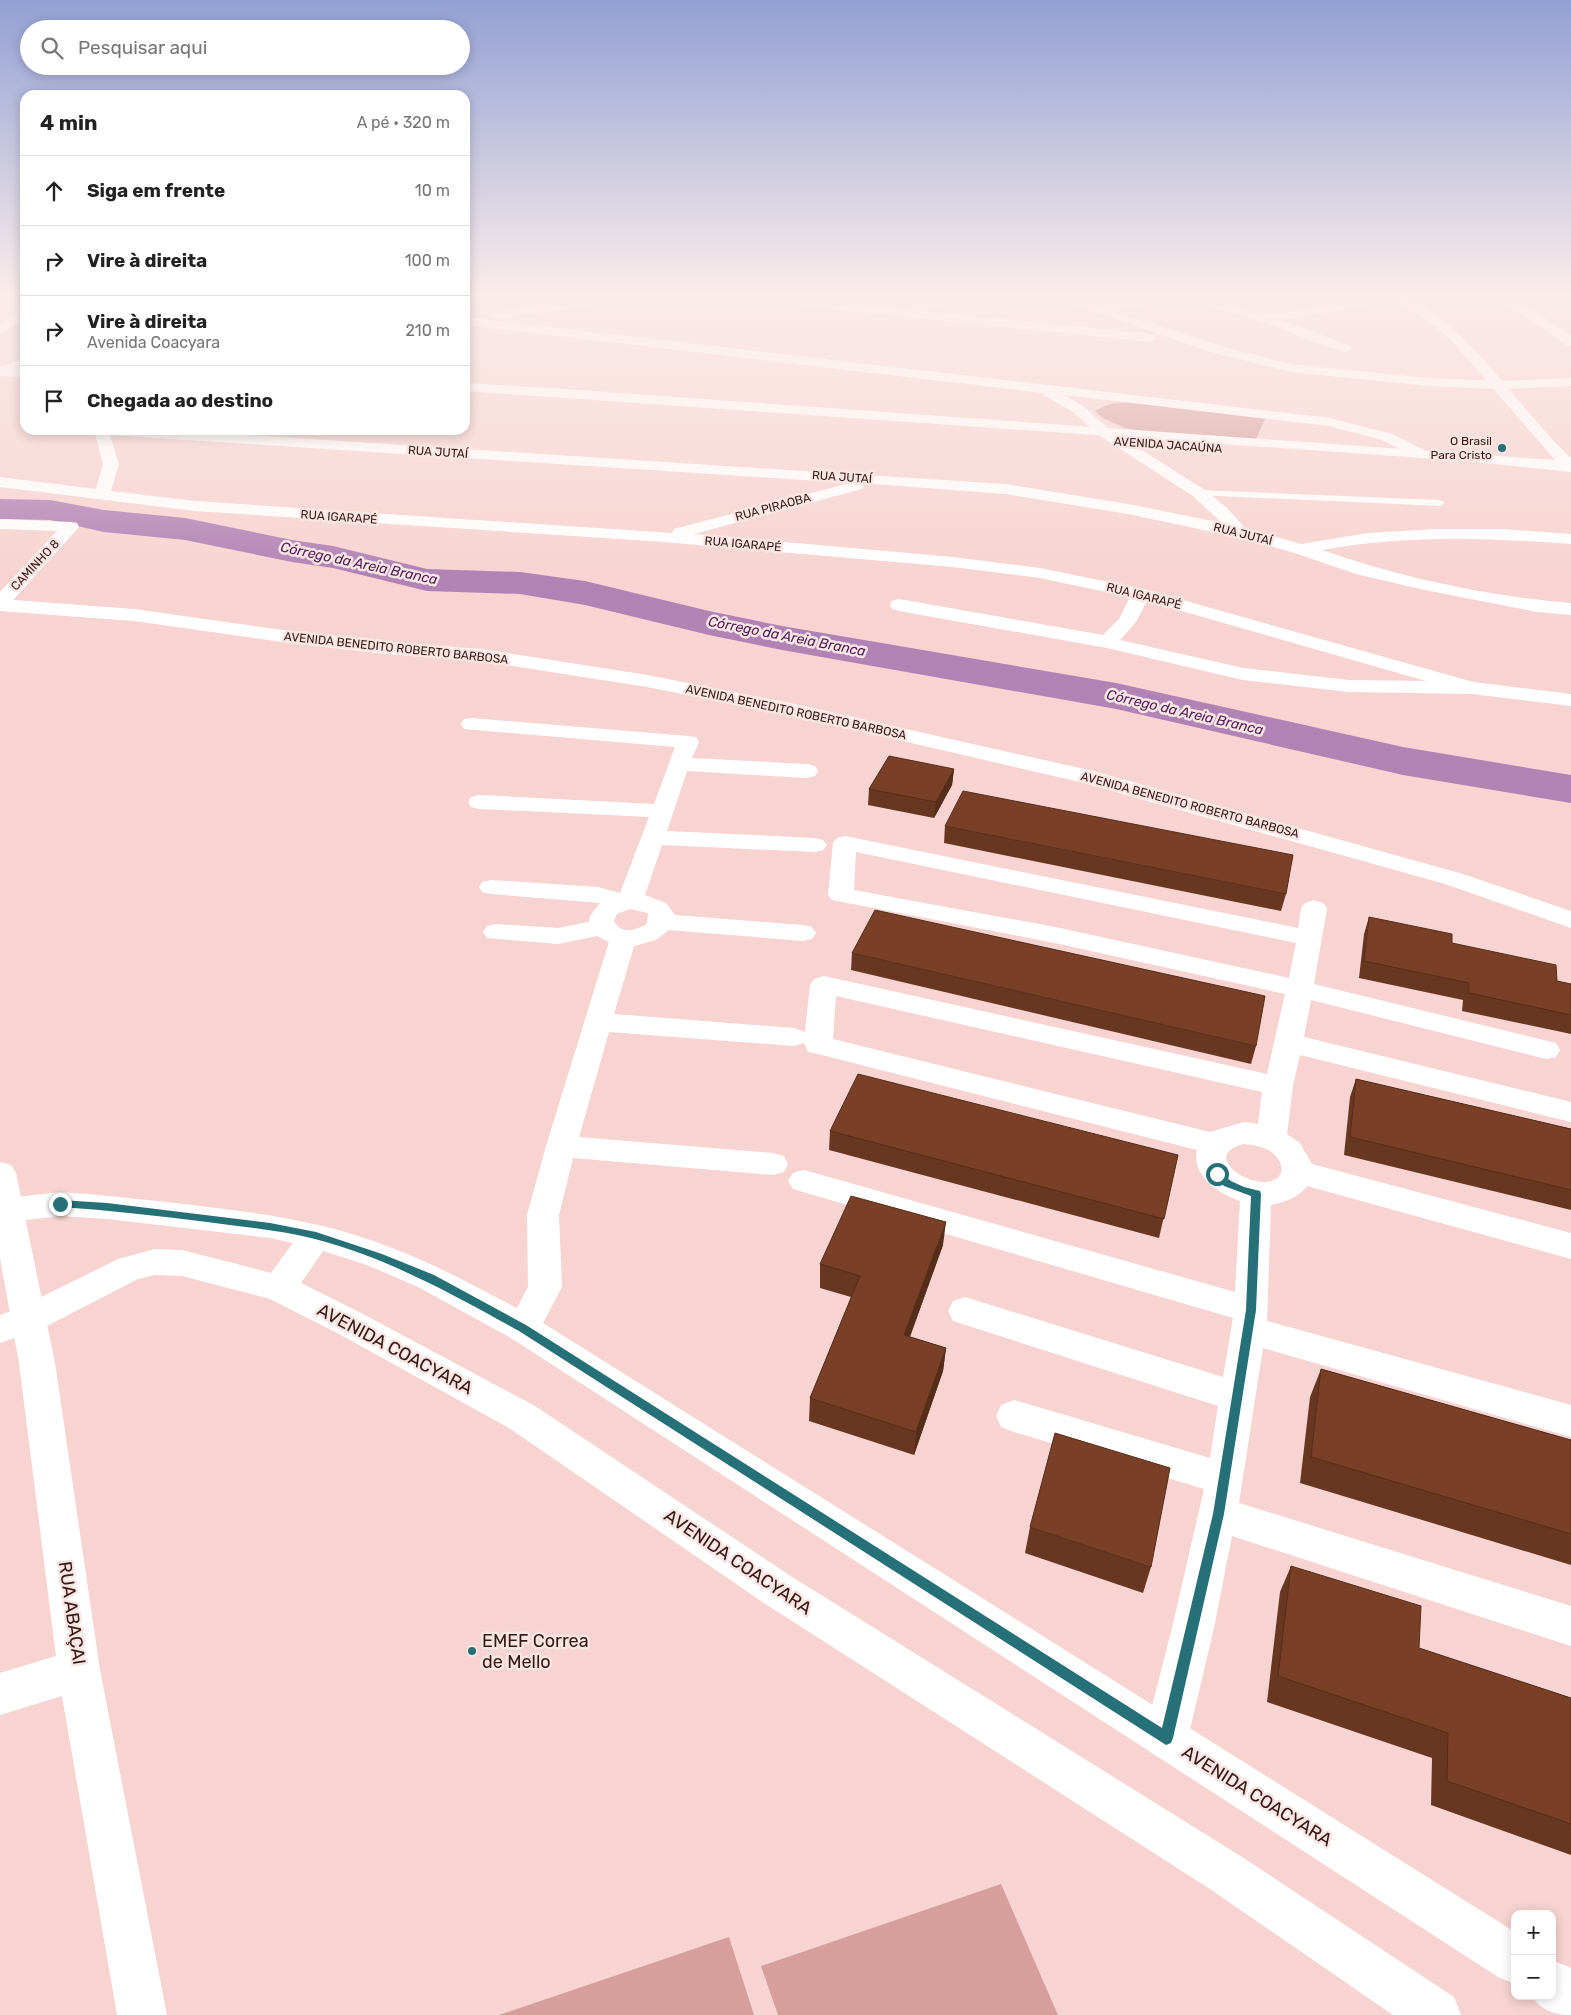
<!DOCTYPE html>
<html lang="pt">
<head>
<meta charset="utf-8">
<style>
  :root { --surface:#fff; --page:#f6f6f6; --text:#222; --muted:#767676; --line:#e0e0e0 }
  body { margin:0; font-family:Rubik,sans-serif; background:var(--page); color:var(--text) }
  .controls { position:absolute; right:15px; bottom:15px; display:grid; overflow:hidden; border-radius:10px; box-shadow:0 2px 12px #0003 }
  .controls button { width:45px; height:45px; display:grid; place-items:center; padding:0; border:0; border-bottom:1px solid var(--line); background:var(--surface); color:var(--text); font:25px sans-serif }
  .stop { position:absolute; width:15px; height:15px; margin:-11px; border:4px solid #267077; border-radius:50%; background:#fff }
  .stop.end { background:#267077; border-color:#fff; box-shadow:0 1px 5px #0008 }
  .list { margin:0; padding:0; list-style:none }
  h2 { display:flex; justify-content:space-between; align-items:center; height:65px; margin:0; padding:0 20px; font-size:21px }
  h2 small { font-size:16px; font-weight:400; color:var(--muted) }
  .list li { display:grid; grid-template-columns:32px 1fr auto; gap:15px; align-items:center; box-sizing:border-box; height:70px; padding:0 20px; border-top:1px solid var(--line) }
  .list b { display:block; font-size:19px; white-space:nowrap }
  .list p { margin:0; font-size:16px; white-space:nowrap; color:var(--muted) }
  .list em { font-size:16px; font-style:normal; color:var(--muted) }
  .icon { flex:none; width:28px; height:28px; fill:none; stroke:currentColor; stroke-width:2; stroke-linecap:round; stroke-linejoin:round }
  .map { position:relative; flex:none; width:1571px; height:2015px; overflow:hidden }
  .search { position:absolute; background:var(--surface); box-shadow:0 2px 12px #0003; left:20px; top:20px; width:450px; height:55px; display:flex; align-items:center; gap:12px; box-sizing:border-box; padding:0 18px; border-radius:28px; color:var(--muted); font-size:19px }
  .panel { position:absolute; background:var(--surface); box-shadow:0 2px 12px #0003; left:20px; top:90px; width:450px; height:345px; border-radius:15px }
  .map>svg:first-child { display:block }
  .green { fill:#d69f9b }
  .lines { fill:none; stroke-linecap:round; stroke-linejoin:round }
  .river { fill:#b183b5; fill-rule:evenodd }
  .lane { fill:#fff; fill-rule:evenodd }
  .street { fill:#fff; fill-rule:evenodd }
  .secondary { fill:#fff; fill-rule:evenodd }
  .wall { fill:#683722 }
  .shaded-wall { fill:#552d1b }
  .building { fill:#794027; stroke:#552d1b }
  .route { fill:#267077 }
  .poi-dot { fill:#267077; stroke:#f8e6e4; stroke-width:2 }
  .labels { text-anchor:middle; stroke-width:5; stroke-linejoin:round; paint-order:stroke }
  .far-poi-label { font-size:12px; fill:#371817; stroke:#f8e6e4; text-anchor:end }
  .far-street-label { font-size:12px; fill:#371817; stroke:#f8e6e4 }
  .far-water-label { font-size:14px; font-style:italic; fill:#521a58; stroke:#f8e6e4 }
  .near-street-label { font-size:18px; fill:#371817; stroke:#f8e6e4 }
  .near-poi-label { font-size:18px; fill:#371817; stroke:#f8e6e4; text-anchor:start }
</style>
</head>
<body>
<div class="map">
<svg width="1571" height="2015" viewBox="0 0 1571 2015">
  <rect width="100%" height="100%" fill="#f7d4d1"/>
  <g class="green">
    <path d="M 1128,402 L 1265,419 L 1255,441 L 1148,433 L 1125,428 L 1103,418 L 1095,411 L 1110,404 Z"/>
    <path d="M 1001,1884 L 1058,2015 L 778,2015 L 761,1966 Z"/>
    <path d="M 729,1937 L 754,2015 L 499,2015 Z"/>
  </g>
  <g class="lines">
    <path class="river" d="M 0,499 L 50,500 L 104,510 L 185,518 L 292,540 L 333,546 L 427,569 L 520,572 L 585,581 L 709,611 L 782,626 L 1116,683 L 1403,747 L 1571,775 L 1571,803 L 1403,775 L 1116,709 L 782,650 L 709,635 L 585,605 L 520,594 L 427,591 L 333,568 L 292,562 L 185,540 L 104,532 L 50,520 L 0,519 Z"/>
    <path class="lane" d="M 1199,490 L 1440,500 L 1445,503 L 1440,506 L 1196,495 L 1196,491 Z"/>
    <g class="street">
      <path d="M 0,292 L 12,292 L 25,306 L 25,316 L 4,333 L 0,334 L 0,324 L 15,312 L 11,303 L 0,295 Z"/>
      <path d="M 637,292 L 670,292 L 664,296 L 494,319 L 488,315 L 494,311 Z"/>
      <path d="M 696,292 L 738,292 L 1151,334 L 1157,338 L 1151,342 L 702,296 Z"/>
      <path d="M 974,292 L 1000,292 L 994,296 L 918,310 L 912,306 L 918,302 Z"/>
      <path d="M 1041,292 L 1059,292 L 1100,306 L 1184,292 L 1206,292 L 1205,295 L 1200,297 L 1268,315 L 1403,292 L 1431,292 L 1425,296 L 1282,320 L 1350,346 L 1351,349 L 1345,353 L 1263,322 L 1183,299 L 1114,311 L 1224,347 L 1291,364 L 1427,378 L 1500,381 L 1571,378 L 1571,386 L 1500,389 L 1427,386 L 1291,372 L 1214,353 L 1043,294 Z"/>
      <path d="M 1483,292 L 1498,292 L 1532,309 L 1571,336 L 1571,346 L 1566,345 L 1524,315 Z"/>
      <path d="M 465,317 L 1330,418 L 1392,434 L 1424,450 L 1427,453 L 1424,456 L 1414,456 L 1382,440 L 1329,426 L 1064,395 L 1083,406 L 1110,430 L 1205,490 L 1227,508 L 1245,528 L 1301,544 L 1368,533 L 1436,529 L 1503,529 L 1571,534 L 1571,544 C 1488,538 1404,535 1322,550 C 1402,578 1487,596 1571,603 L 1571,615 L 1537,612 L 1420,589 L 1356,574 L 1295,553 L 1237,537 L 1128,514 L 1005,494 L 862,483 L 864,486 L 862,489 L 694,534 L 953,557 L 1040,568 L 1147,590 L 1473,682 L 1571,694 L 1571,706 L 1472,694 L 1349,692 L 1243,680 L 1107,648 L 899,611 L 892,609 L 890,605 L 892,601 L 899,599 L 1103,635 L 1119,619 L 1130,597 L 1040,578 L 953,567 L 664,542 L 195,511 L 0,487 L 0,477 L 96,489 L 103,464 L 94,430 L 171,430 L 1005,484 L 1128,504 L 1222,523 L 1193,496 L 1100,436 L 1073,412 L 1045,396 L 1043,393 L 465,325 ZM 110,435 L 850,483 L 674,529 L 672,533 L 195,501 L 111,491 L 119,464 ZM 1147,601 L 1426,681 L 1349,680 L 1243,668 L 1120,640 L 1136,622 Z"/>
      <path d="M 25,358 L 25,367 L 0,376 L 0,367 Z"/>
      <path d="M 0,519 L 71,522 L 77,523 L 79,527 L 13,600 L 134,609 L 297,632 L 386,642 L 481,649 L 647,675 L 795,704 L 1093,771 L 1463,874 L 1571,911 L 1571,928 L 1445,884 L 1080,782 L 795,716 L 647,687 L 481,661 L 386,654 L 297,644 L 134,621 L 0,611 L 0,592 L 57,531 L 0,529 Z"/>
      <path d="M 472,718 L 688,736 L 696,737 L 699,742 L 692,758 L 807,764 L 815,766 L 818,771 L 815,776 L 807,778 L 687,771 L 667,831 L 815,838 L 823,840 L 827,845 L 823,850 L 815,852 L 662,845 L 645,895 L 666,903 L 675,915 L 803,925 L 812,927 L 816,933 L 812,939 L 803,941 L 669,930 L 656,940 L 634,946 L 614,1014 L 794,1028 L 805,1032 L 810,985 L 814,979 L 824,976 L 1267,1074 L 1285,994 L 1055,943 L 832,900 L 828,895 L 833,843 L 837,838 L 845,836 L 1298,928 L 1301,908 L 1305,903 L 1314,900 L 1323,903 L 1327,908 L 1314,984 L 1556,1043 L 1560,1050 L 1556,1057 L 1546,1059 L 1311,1000 L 1304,1037 L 1571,1102 L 1571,1122 L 1300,1055 L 1293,1086 L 1287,1134 L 1300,1143 L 1312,1164 L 1571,1233 L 1571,1259 L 1307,1186 C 1298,1198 1285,1202 1271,1205 L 1267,1321 L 1571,1405 L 1571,1437 L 1263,1348 L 1239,1503 L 1571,1606 L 1571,1646 L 1232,1536 L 1214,1628 L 1188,1738 L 1181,1753 L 1166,1760 L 1151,1753 L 1144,1738 L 1172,1628 L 1204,1489 L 1014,1432 L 1001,1427 L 996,1416 L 1001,1405 L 1014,1400 L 1210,1458 L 1218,1406 L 953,1321 L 948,1311 L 953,1301 L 965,1297 L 1223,1377 L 1233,1318 L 793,1189 L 788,1181 L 793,1173 L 804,1170 L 1235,1292 L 1240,1201 C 1219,1194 1191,1176 1197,1150 L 818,1054 L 808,1052 L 804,1043 L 794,1046 L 609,1032 L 579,1137 L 773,1153 L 784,1156 L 788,1164 L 784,1172 L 773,1175 L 573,1158 L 559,1215 L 562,1287 L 535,1338 L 523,1342 L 511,1338 L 506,1328 L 528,1287 L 527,1215 L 546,1146 L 609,942 L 597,936 L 558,944 L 487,938 L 483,932 L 487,926 L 496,924 L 558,928 L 589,922 L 590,916 L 600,903 L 491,894 L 482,892 L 479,887 L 482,882 L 491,880 L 598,887 L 620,893 L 649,817 L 479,809 L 471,807 L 468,802 L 471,797 L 479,795 L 654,804 L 675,747 L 464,729 L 461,724 L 464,719 ZM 856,852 L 1296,943 L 1289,978 L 1055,927 L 854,890 ZM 630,909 L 648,913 L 647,924 C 637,930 620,935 614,921 L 617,914 ZM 836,996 L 1262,1092 L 1258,1124 L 1244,1122 L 1210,1132 L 833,1039 ZM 1244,1144 C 1253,1145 1262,1146 1270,1151 C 1286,1162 1287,1181 1264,1182 C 1241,1182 1204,1154 1244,1144 Z"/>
      <path d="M 0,1162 L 11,1165 L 16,1173 L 55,1363 L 100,1670 L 167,2015 L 117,2015 L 62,1696 L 0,1715 L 0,1673 L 56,1656 L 19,1363 L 0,1258 Z"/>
    </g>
    <g class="secondary">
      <path d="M 1383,292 C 1388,292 1394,291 1399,292 C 1409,295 1420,303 1428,309 C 1485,349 1521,411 1571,458 L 1571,472 L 1465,461 L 465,391 L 465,383 L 550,388 L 1555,460 L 1452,341 L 1431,323 Z"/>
      <path d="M 0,368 L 25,369 L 25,377 L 0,376 Z"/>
      <path d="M 60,1192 C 104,1195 148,1200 192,1205 C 261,1213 327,1222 392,1248 C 442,1267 488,1293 535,1318 L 1515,1932 L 1515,1984 L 1498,1977 L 511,1338 L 418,1287 L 367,1265 L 323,1251 L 301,1283 L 363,1314 L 535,1406 L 789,1575 L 1242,1857 L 1454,1997 L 1461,2015 L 1393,2015 L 1210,1889 L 761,1601 L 509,1428 L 339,1334 L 270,1299 L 182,1276 L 155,1275 L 138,1279 L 41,1329 L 0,1343 L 0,1315 L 17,1309 L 118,1259 L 155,1249 L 182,1250 L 271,1273 L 293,1243 L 270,1238 L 107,1219 L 60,1216 L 0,1223 L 0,1199 Z"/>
      <path d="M 1552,1960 L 1571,1968 L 1571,2015 C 1557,2015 1538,2010 1533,1996 L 1552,1996 Z"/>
    </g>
  </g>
  <g class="wall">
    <path d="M 954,769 L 952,785 L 934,818 L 868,805 L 869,789 Z"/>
    <path d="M 945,826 L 1286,894 L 1281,911 L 944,843 Z"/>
    <path d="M 1369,917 L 1452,943 L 1557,981 L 1571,984 L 1571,1034 L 1462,1011 L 1463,1000 L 1359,978 L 1364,934 Z"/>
    <path d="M 852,953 L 1256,1046 L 1251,1064 L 851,970 Z"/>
    <path d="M 1356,1079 L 1571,1129 L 1571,1210 L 1344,1155 L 1350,1097 Z"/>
    <path d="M 830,1131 L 1178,1155 L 1159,1238 L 829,1150 Z"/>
    <path d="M 943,1245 L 910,1337 L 946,1348 L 943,1371 L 914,1455 L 809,1421 L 810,1398 L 851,1297 L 820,1288 L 820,1264 Z"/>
    <path d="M 1321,1369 L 1571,1440 L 1571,1565 L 1300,1483 L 1310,1397 Z"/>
    <path d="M 1030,1527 L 1151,1567 L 1143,1593 L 1025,1553 Z"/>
    <path d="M 1291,1566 L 1419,1648 L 1571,1698 L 1571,1855 L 1431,1805 L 1432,1758 L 1267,1702 L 1280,1592 Z"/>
  </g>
  <g class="shaded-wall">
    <path d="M 954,769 L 952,785 L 934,818 L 936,802 Z"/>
    <path d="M 946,1222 L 943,1245 L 902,1358 L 904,1335 Z"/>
    <path d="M 946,1348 L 943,1371 L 914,1455 L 916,1432 Z"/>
  </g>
  <g class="building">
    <path d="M 889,756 L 954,769 L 936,802 L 869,789 Z"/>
    <path d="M 963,791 L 1293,855 L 1286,894 L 945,826 Z"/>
    <path d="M 875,910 L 1265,996 L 1256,1046 L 852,953 Z"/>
    <path d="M 1369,917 L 1452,934 L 1452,943 L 1556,965 L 1557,981 L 1571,984 L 1571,1015 L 1469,993 L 1469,983 L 1364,961 Z"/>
    <path d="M 858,1074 L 1178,1155 L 1164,1219 L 830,1131 Z"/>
    <path d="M 1356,1079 L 1571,1129 L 1571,1190 L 1350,1137 Z"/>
    <path d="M 851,1196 L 946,1222 L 904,1335 L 946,1348 L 916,1432 L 810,1398 L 860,1276 L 820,1264 Z"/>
    <path d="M 1321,1369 L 1571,1440 L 1571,1534 L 1311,1457 Z"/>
    <path d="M 1055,1433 L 1170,1468 L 1151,1567 L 1030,1527 Z"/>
    <path d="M 1291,1566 L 1421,1606 L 1419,1648 L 1571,1698 L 1571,1824 L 1447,1781 L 1448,1733 L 1278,1676 Z"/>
  </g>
  <linearGradient id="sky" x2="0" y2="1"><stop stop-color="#92a0d4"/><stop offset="0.51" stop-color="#fbecea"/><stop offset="1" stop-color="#fbecea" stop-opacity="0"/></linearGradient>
  <rect width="1571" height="574" fill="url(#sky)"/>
  <path class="route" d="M 1217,1171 L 1231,1181 L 1244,1187 L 1260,1191 L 1261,1194 L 1256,1310 L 1224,1514 L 1173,1738 L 1171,1743 L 1166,1745 L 519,1331 C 454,1295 388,1258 315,1239 C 280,1230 243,1227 207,1222 C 158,1216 109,1210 60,1207 L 55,1204 L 60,1200 L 107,1203 L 270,1223 L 316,1232 L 382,1254 L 434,1275 L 526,1325 L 1162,1728 L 1213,1514 L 1246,1310 L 1251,1196 L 1224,1186 L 1213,1174 Z"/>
  <g class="poi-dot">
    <circle cx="1502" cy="448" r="5"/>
    <circle cx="472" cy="1651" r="5"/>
  </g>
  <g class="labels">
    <g class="far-poi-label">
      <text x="1492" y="445">O Brasil<tspan x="1492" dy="14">Para Cristo</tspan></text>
    </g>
    <g class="far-street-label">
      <text transform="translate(1168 445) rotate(4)" y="4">AVENIDA JACAÚNA</text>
      <text transform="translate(438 452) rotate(4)" y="4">RUA JUTAÍ</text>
      <text transform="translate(842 477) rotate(4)" y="4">RUA JUTAÍ</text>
      <text transform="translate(773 507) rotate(-15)" y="4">RUA PIRAOBA</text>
      <text transform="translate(339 517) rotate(4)" y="4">RUA IGARAPÉ</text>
      <text transform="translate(1243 534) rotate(14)" y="4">RUA JUTAÍ</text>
      <text transform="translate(743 544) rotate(5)" y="4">RUA IGARAPÉ</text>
      <text transform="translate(35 565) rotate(-47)" y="4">CAMINHO 8</text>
      <text transform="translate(1144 596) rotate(14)" y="4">RUA IGARAPÉ</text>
      <text transform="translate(396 648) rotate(6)" y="4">AVENIDA BENEDITO ROBERTO BARBOSA</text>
      <text transform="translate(796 712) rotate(12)" y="4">AVENIDA BENEDITO ROBERTO BARBOSA</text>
      <text transform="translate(1190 805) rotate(15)" y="4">AVENIDA BENEDITO ROBERTO BARBOSA</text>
    </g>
    <g class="far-water-label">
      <text transform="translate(359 563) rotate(12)" y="5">Córrego da Areia Branca</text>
      <text transform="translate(787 636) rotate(11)" y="5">Córrego da Areia Branca</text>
      <text transform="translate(1185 712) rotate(13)" y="5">Córrego da Areia Branca</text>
    </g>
    <g class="near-street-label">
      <text transform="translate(395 1349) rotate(28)" y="6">AVENIDA COACYARA</text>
      <text transform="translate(738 1562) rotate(34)" y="6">AVENIDA COACYARA</text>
      <text transform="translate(72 1613) rotate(82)" y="6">RUA ABAÇAI</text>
      <text transform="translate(1257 1796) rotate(32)" y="6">AVENIDA COACYARA</text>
    </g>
    <g class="near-poi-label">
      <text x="482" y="1647">EMEF Correa<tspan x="482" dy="21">de Mello</tspan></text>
    </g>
  </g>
</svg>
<div class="controls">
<button>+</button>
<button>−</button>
</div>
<div class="stop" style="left:1217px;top:1174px"></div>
<div class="stop end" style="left:60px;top:1204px"></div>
<div class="search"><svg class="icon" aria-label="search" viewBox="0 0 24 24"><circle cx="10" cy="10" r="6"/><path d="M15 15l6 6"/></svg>Pesquisar aqui</div>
<section class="panel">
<h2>4 min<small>A pé · 320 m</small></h2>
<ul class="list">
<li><svg class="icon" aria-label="ahead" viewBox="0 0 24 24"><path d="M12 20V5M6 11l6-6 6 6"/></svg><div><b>Siga em frente</b></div><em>10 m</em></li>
<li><svg class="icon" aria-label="right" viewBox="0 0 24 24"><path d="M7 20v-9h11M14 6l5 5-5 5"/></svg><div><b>Vire à direita</b></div><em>100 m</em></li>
<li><svg class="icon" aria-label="right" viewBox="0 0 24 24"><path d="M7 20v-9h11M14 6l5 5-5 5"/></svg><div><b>Vire à direita</b><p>Avenida Coacyara</p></div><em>210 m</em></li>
<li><svg class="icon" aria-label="arrive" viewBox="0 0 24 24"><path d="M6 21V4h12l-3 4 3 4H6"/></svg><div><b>Chegada ao destino</b></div></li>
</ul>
</section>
</div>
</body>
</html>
